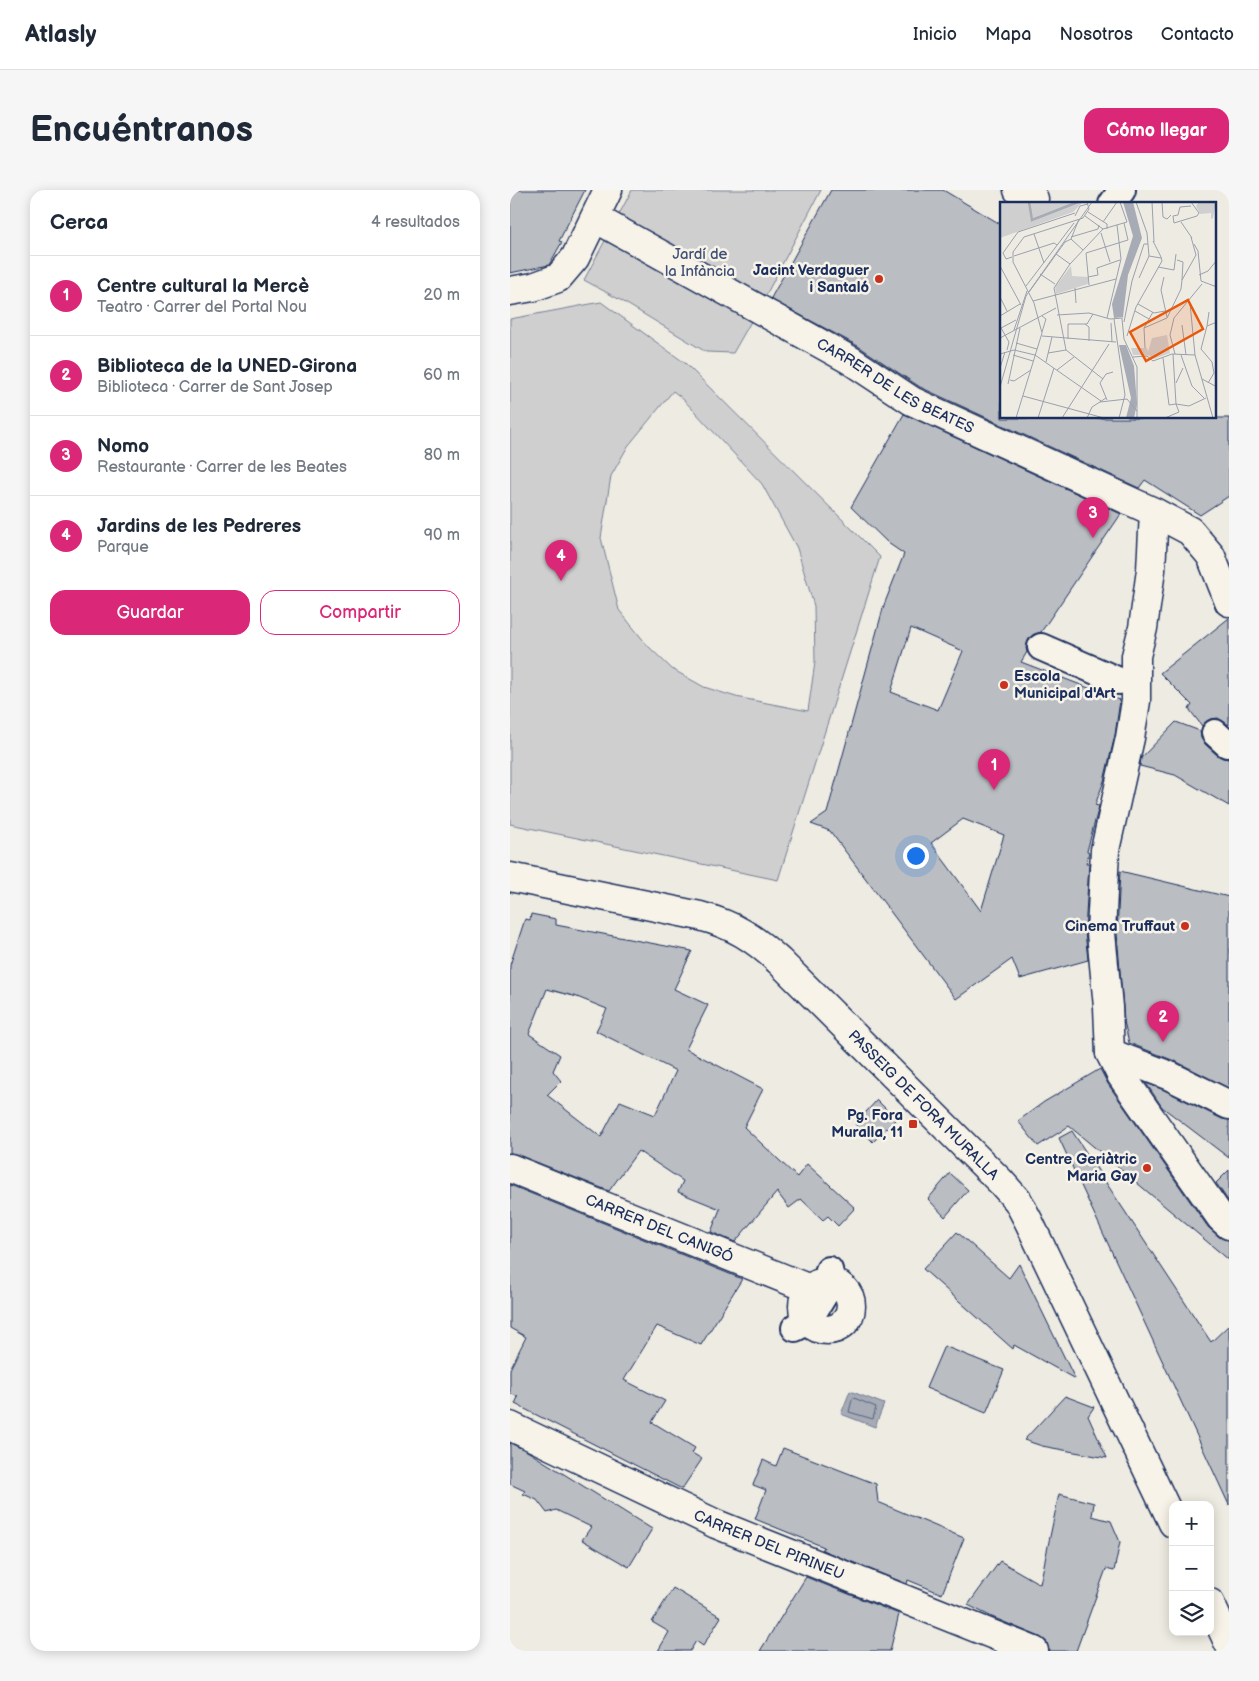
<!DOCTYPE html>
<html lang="es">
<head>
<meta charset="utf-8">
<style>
  :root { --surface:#fff; --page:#f6f6f7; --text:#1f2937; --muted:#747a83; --line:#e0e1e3; --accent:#db2777 }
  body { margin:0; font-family:"Balsamiq Sans",sans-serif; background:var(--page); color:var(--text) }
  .controls { position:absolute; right:15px; bottom:15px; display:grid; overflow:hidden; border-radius:10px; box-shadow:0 2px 12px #0003 }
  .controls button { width:45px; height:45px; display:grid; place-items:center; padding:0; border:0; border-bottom:1px solid var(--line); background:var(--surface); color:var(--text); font:25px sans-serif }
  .you { position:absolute; left:405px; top:665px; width:18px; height:18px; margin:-12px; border:4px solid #fff; border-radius:50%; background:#1a73e8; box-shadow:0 0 0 8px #1a73e833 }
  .badge { display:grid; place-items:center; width:32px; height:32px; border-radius:50%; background:var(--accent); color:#fff; font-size:16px; font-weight:700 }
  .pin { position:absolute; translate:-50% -41px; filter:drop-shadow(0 1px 2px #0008) }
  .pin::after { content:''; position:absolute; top:26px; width:18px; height:15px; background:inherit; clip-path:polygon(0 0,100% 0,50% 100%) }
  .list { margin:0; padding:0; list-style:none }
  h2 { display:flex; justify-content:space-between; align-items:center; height:65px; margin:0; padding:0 20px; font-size:21px }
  h2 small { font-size:16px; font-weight:400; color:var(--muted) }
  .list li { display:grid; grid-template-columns:32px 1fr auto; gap:15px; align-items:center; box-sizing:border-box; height:80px; padding:0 20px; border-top:1px solid var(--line) }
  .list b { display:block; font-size:19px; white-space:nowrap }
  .list p { margin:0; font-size:16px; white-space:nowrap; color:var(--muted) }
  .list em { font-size:16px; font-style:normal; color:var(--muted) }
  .actions { display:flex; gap:10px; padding:15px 20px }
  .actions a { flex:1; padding:11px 0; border:1px solid var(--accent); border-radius:15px; text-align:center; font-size:18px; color:var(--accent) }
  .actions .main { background:var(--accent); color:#fff }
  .icon { flex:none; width:28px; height:28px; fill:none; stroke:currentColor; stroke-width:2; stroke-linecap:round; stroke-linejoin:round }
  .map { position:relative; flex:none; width:719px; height:1461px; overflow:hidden; border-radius:15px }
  header { display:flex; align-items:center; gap:30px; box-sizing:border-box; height:70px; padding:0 25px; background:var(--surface); border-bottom:1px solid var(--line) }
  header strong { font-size:24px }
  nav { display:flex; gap:28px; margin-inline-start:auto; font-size:18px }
  .intro { display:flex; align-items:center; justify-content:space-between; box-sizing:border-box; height:120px; padding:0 30px }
  h1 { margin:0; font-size:35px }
  .button { padding:12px 22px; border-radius:15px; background:var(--accent); color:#fff; font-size:18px; font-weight:700 }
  main { display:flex; gap:30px; padding:0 30px }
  aside { flex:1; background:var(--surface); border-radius:15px; box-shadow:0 2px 12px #0003 }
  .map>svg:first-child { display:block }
  .green { fill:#cfcfcf; stroke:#757f96; fill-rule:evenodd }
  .water { fill:#a6abb5; stroke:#6e7992 }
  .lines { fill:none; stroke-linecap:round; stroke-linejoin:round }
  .shore { stroke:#536181; stroke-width:1 }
  .building { fill:#babdc2; stroke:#1b2f5e; fill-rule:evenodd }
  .pedestrian-casing { stroke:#1b2f5e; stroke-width:30 }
  .minor-casing { stroke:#1b2f5e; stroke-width:31 }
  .pedestrian { stroke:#f7f3e8; stroke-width:26 }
  .minor { stroke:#f7f3e8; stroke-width:28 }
  .poi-dot { fill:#c8321e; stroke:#f7f3e8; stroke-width:2 }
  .labels { text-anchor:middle; stroke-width:5; stroke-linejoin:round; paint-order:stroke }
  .park-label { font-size:15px; fill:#3f4f75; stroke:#f7f3e8 }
  .poi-label { font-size:15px; font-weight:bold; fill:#1b2f5e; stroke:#f7f3e8; text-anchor:end }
  .street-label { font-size:15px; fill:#1b2f5e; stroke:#f7f3e8 }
  .inset-river { fill:none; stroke:#a6abb5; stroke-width:2.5 }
  .inset-road { fill:none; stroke:#9aa0ad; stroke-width:1 }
  .view { fill:#e8590c; fill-opacity:0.15; stroke:#e8590c; stroke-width:2.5 }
  .inset-edge { fill:none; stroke:#1b2f5e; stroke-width:2.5 }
</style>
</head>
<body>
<header>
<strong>Atlasly</strong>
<nav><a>Inicio</a><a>Mapa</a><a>Nosotros</a><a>Contacto</a></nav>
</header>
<div class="intro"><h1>Encuéntranos</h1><a class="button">Cómo llegar</a></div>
<main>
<aside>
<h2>Cerca<small>4 resultados</small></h2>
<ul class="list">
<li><span class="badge">1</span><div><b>Centre cultural la Mercè</b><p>Teatro · Carrer del Portal Nou</p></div><em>20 m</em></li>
<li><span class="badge">2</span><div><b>Biblioteca de la UNED-Girona</b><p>Biblioteca · Carrer de Sant Josep</p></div><em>60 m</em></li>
<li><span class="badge">3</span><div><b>Nomo</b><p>Restaurante · Carrer de les Beates</p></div><em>80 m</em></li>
<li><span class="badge">4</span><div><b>Jardins de les Pedreres</b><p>Parque</p></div><em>90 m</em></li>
</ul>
<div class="actions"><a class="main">Guardar</a><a>Compartir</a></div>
</aside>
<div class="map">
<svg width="719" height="1461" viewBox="0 0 719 1461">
  <rect width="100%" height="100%" fill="#eeebe2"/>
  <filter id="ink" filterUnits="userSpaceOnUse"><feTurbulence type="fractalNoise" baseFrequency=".02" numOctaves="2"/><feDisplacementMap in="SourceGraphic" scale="10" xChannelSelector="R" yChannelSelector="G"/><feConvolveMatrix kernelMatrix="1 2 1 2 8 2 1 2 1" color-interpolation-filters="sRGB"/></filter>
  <g filter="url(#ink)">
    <g class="green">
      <path d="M 122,0 L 311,0 L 255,107 L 223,163 L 196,162 L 112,111 L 74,90 Z"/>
      <path d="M 91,112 L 175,173 L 370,367 L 268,690 L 0,634 L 0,129 ZM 163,201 L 172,208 L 252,294 L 287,358 L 304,416 L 305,472 L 298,521 L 226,507 L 194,497 L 162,479 L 138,456 L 109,420 L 91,348 L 101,286 L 118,256 Z"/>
    </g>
    <path class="water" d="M 340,1201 L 374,1214 L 365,1237 L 331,1224 Z"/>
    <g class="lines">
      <path class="shore" d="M 344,1208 L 366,1217 L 363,1229 L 339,1222 L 342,1210 Z"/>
    </g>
    <g class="building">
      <path d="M 0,0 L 75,0 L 49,51 L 52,52 L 39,75 L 0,83 Z"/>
      <path d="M 321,0 L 433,0 L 492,35 L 492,228 L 719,228 L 719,306 L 690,325 L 635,290 L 629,298 L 410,197 L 348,156 L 264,111 L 261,108 Z"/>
      <path d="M 394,224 L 611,324 L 531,442 L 523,445 L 518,451 L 516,458 L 517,462 L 511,472 L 610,510 L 605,545 L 594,591 L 585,615 L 589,616 L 577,661 L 579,662 L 576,673 L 579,673 L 575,742 L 578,770 L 510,789 L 502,769 L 446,809 L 320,641 L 301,634 L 317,623 L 374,415 L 394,364 L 378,353 L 341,317 ZM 401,438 L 453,461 L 428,520 L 381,502 ZM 453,629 L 494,645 L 471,721 L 421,653 Z"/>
      <path d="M 719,428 L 719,535 L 708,528 L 700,529 L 692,536 L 679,519 L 682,515 L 650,483 Z"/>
      <path d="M 666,532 L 690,541 L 691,548 L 695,554 L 707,565 L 713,568 L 719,569 L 719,616 L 665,585 L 630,576 L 631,568 Z"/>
      <path d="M 610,681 L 719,707 L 719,898 L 667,872 L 619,853 L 614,831 L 607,743 Z"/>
      <path d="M 21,724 L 46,729 L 46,735 L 182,761 L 164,799 L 198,815 L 176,859 L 253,899 L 234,937 L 287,987 L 297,974 L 345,1018 L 328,1036 L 318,1026 L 313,1030 L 291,1009 L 279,1018 L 267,1002 L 225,1052 L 201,1042 L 210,1019 L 168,1002 L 173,991 L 128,961 L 99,1001 L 6,964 L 0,963 L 0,775 L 15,729 L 20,730 ZM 37,799 L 67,807 L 97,819 L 86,841 L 166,881 L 145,925 L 110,911 L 91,947 L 37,905 L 51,891 L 43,881 L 50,865 L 19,844 Z"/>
      <path d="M 590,879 L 598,894 L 698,1037 L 709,1047 L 719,1050 L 719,1070 L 559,936 L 528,956 L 508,931 L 534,912 Z"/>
      <path d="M 636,893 L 654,900 L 712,929 L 719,930 L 719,968 L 652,917 Z"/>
      <path d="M 367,910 L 386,929 L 363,952 L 345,934 Z"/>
      <path d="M 562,941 L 701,1152 L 719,1135 L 719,1315 L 549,948 Z"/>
      <path d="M 719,980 L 719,1012 L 706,993 Z"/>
      <path d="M 440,983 L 458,1000 L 435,1027 L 418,1009 Z"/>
      <path d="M 0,995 L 232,1089 L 191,1155 L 147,1136 L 114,1190 L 155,1211 L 142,1232 L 185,1258 L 182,1263 L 192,1269 L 172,1299 L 5,1214 L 8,1207 L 0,1203 L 0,1179 L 16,1147 L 0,1138 Z"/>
      <path d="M 447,1042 L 499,1088 L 509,1074 L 565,1189 L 504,1155 L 503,1159 L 413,1079 Z"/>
      <path d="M 434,1156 L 494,1180 L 476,1223 L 416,1198 Z"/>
      <path d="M 555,1206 L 584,1217 L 578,1226 L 597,1268 L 532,1256 L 514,1250 Z"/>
      <path d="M 0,1253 L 17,1261 L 142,1339 L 119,1377 L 72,1350 L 81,1337 L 46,1320 L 37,1323 L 27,1310 L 13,1304 L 15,1301 L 0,1294 Z"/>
      <path d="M 273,1258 L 366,1294 L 368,1312 L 454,1348 L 432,1404 L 398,1390 L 397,1394 L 312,1360 L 314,1357 L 245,1329 L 256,1300 L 243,1295 L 253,1270 L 266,1276 Z"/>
      <path d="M 549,1304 L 584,1313 L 582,1326 L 601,1331 L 610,1352 L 604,1381 L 596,1379 L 566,1461 L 539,1461 L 537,1452 L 530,1447 L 482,1427 L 458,1415 L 490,1371 L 530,1394 Z"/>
      <path d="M 296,1387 L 389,1424 L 380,1461 L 250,1461 Z"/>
      <path d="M 163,1398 L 211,1427 L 193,1456 L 186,1451 L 180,1461 L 148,1461 L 159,1442 L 142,1432 Z"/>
    </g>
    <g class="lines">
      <defs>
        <g id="pedestrian">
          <path d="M 602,14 L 612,0"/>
          <path d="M 531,457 L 609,491"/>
          <path d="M 705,543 L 717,554 L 719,552"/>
          <path d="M 285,1138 L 298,1131 L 322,1092 L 319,1080"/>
        </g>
        <g id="minor">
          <path d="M 508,0 L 524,9"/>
          <path d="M 85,28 L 254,122"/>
          <path d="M 0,101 L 23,97 L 48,88 L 65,68 L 98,0"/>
          <path id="s1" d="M 259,125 L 340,170 L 402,211 L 644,322 L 641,380 L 633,438 L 626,466 L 626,511 L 620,548 L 595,660 L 591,743 L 598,817 L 600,863 L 611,885 L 631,914 L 711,1028 L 719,1035"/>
          <path d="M 644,322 L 680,341 L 701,366 L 719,412"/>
          <path id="s2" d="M 0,687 L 190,726 C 224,735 244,748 269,771 L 491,992 L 508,1011 L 519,1032 L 663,1333"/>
          <path d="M 600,863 L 660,886 L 719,915"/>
          <path id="s3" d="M 0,978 L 300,1099"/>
          <circle cx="317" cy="1116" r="24"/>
          <path id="s4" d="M 0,1236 L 206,1334 L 524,1461"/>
          <path d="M 700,1413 L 719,1454"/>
        </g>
      </defs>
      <use href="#pedestrian" class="pedestrian-casing"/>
      <use href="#minor" class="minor-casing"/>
      <use href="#pedestrian" class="pedestrian"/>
      <use href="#minor" class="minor"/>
    </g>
  </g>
  <g class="poi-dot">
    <circle cx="369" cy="89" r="5"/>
    <circle cx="494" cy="495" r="5"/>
    <circle cx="675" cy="736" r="5"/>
    <rect x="398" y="929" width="10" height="10" rx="2.5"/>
    <circle cx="637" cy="978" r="5"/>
  </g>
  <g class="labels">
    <g class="park-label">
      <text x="190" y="69">Jardí de<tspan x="190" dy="17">la Infància</tspan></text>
    </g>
    <g class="poi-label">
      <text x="359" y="85">Jacint Verdaguer<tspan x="359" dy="17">i Santaló</tspan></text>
      <text x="504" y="491" text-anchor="start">Escola<tspan x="504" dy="17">Municipal d'Art</tspan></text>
      <text x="665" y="741">Cinema Truffaut</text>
      <text x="393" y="930">Pg. Fora<tspan x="393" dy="17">Muralla, 11</tspan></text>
      <text x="627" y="974">Centre Geriàtric<tspan x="627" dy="17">Maria Gay</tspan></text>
    </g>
    <g class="street-label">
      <text dy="5" stroke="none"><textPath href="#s1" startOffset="145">CARRER DE LES BEATES</textPath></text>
      <text dy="5" stroke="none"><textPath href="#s2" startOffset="490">PASSEIG DE FORA MURALLA</textPath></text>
      <text dy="5" stroke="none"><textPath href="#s3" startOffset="161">CARRER DEL CANIGÓ</textPath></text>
      <text dy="5" stroke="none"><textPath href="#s4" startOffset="285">CARRER DEL PIRINEU</textPath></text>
    </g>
  </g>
  <g transform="translate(490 12)">
    <rect width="216" height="216" fill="#eeebe2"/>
    <path d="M 0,0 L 83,0 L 73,10 L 0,36 ZM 199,0 L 216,0 L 213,16 L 211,17 L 211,11 L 200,12 L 196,4 ZM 71,64 L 72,74 L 88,75 L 88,82 L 56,92 L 55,85 ZM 167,133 L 170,151 L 154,157 L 148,153 L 133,153 L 131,146 L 147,146 L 148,150 L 152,136 Z" fill="#cfcfcf"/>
    <path d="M 123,0 L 133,0 L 142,36 L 128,73 L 123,115 L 114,116 L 112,102 L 133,34 ZM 119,143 L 126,143 L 134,164 L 137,202 L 134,216 L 126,216 L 131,196 Z" fill="#a6abb5"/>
    <path class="inset-river" d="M 29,0 L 32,18 L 78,0"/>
    <path class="inset-road" d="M 136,0 L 147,31 L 149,54 L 161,56M 152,0 L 154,40M 162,0 L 163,15 L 167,17 L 171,13M 88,10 L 107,22 L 107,27M 75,14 L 80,4 L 88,2M 85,14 L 103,27M 173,14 L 174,21 L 197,14 L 199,11 L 191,0M 173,14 L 178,13 L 180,5 L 191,4M 103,20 L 117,0M 181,20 L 192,36M 103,27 L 127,20 L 120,0M 101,31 L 110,60M 34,32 L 44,61M 71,35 L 98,27 L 99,23M 71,37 L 83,48M 153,39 L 161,55M 194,42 L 198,49 L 201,79 L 217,85M 86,51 L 128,38 L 124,21M 86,51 L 89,83M 56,52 L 70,62M 14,54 L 54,41 L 57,43M 12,55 L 6,57 L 3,51 L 18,30 L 75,11M 177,58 L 183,60 L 182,78M 0,64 L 21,103M 158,65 L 174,68 L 176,52M 40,72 L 55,82M 199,73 L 208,69 L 217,58M 88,75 L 98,73 L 97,66 L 120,58M 164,75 L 161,88 L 167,115M 139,76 L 149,54M 26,84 L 74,21M 75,86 L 76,101M 29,90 L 65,40 L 71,37 L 79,17M 0,95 L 7,109M 33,99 L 116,77M 190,101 L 195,153 L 213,216M 138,102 L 154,111 L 165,109M 135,109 L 149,117M 209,110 L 207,124 L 217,120M 57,113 L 89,111 L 110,117 L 123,116M 0,114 L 20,102M 107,116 L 121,57 L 117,23M 114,117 L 125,193 L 119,216M 122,117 L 124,137 L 137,165 L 137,216M 124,120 L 132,79 L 144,42 L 148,42M 111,121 L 112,140M 85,122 L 89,125 L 89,139M 182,123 L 186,153M 0,124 L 9,140 L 7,148M 207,124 L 201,147 L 212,160 L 214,171 L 208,181M 1,126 L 16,118M 144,126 L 153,110M 14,128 L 27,89M 42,130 L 46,117 L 42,114M 42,134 L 116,140M 127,134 L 136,105 L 162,59 L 161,55M 0,136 L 56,106M 68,137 L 68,122 L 87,122 L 93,112M 16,141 L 37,147M 145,146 L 144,126 L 167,116 L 181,87 L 182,78 L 196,53 L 191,35M 48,151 L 66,148M 0,152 L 14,148 L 35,153 L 101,199M 175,152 L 170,133 L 174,116 L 202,82M 13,153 L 33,159M 181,153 L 192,184 L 204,196M 133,155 L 147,154 L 153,159 L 172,152 L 195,153M 163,156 L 169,203 L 176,202 L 173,152M 46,160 L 52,135M 0,166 L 5,150M 57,168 L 74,155M 103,177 L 66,148 L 54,86 L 70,62 L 103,27M 202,177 L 217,185M 10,178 L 14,179 L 31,168M 176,181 L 183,166M 8,182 L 20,126M 0,185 L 26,94 L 92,0M 23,194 L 104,216M 107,198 L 100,181 L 106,172 L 113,170M 100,200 L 127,197 L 137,209M 16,216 L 42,131 L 34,101 L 13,60 L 13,50 L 24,35 L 83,16 L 89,7 L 87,0M 38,216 L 54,166M 62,216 L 109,142M 87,216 L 92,205 L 106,196M 165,216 L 179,210 L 176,202 L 189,204 L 206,196"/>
    <path class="view" d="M 188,98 L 203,127 L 146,159 L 130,130 Z"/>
    <rect width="216" height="216" class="inset-edge"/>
  </g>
</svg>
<div class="controls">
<button>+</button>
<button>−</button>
<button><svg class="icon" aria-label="layers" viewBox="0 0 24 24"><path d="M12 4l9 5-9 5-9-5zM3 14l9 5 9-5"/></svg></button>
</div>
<div class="you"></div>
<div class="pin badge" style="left:484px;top:600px">1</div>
<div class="pin badge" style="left:653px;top:852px">2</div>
<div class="pin badge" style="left:583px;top:348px">3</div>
<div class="pin badge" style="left:51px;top:391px">4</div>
</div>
</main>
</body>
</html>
